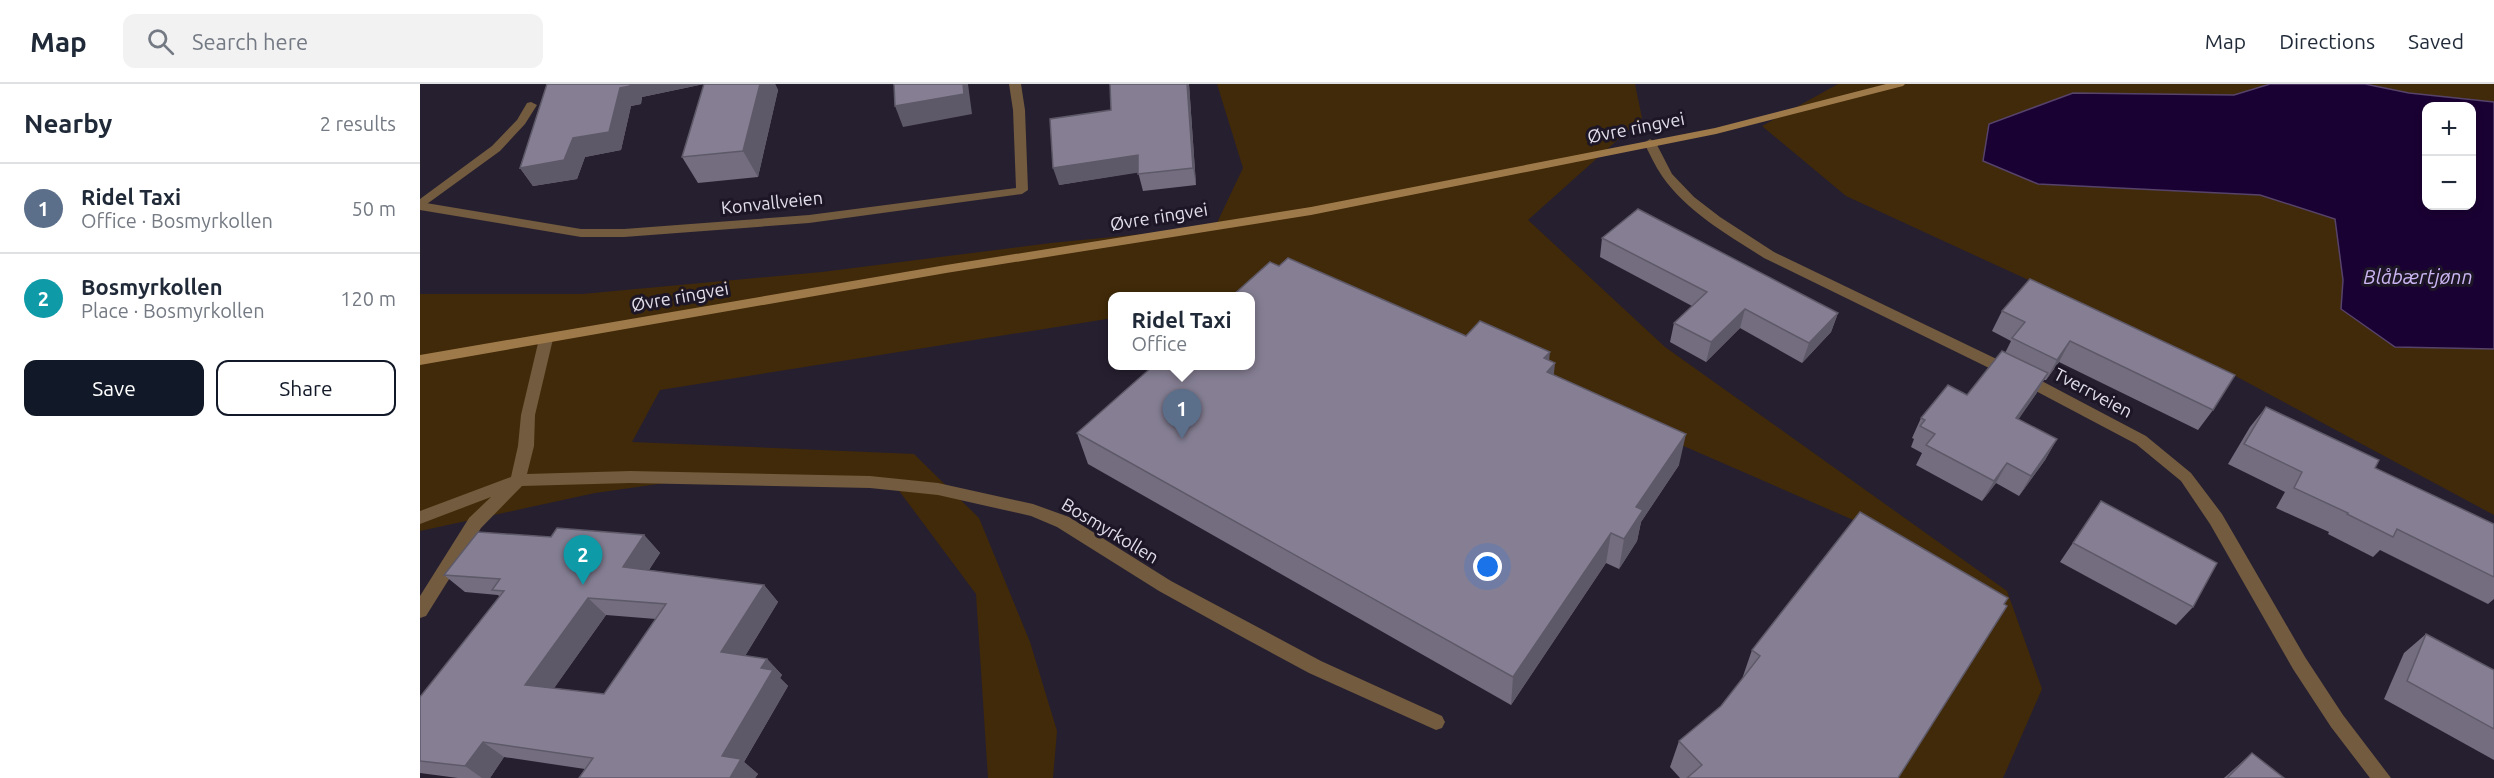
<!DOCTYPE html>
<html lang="en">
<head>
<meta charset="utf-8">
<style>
  :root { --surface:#fff; --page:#f2f2f3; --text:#1f2937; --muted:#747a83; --line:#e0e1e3; --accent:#111827 }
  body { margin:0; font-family:Ubuntu,sans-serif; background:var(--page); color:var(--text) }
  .controls { position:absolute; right:18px; top:18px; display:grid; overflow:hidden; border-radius:12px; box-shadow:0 3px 9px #0003 }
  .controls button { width:54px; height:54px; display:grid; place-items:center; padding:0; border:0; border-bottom:2px solid var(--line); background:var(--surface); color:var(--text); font:30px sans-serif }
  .you { position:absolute; left:1068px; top:483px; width:21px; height:21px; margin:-15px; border:4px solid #fff; border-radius:50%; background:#1a73e8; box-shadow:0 0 0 9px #1a73e833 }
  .badge { display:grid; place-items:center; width:39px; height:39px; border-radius:50%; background:var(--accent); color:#fff; font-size:20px; font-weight:700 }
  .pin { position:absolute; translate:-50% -50px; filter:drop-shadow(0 2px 3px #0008) }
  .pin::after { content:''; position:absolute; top:32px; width:21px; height:18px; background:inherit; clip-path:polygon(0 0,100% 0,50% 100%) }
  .popup { position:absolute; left:688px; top:208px; width:147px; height:78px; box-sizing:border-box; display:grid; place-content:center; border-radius:12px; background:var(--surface); filter:drop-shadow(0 2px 4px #0005); font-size:20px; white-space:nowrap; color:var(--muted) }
  .popup b { font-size:22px; color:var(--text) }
  .popup::after { content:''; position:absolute; left:50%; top:100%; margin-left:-12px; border:12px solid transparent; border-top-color:var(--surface) }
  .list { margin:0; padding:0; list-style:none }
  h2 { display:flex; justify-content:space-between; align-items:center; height:78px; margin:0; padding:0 24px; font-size:26px }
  h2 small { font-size:20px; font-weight:400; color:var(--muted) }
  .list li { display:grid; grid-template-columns:39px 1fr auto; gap:18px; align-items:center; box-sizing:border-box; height:90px; padding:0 24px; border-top:2px solid var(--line) }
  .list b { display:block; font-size:22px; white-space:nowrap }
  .list p { margin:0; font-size:20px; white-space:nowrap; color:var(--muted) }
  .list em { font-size:20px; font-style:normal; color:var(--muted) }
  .actions { display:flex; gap:12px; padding:18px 24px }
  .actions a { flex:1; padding:14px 0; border:2px solid var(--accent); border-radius:12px; text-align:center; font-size:21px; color:var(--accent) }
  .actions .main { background:var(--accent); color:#fff }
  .icon { flex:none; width:33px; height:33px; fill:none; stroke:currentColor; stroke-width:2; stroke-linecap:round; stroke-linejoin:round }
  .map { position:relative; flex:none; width:2074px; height:694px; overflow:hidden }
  header { display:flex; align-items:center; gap:36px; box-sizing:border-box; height:84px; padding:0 30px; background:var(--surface); border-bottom:2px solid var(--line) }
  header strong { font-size:28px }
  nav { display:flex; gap:33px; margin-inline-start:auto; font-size:21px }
  .search { width:420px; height:54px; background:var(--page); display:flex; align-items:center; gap:15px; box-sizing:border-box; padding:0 21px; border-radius:12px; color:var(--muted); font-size:22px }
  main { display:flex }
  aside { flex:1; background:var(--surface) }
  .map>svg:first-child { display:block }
  .green { fill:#412a09 }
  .water { fill:#1a0133; stroke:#56436a; stroke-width:1.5; fill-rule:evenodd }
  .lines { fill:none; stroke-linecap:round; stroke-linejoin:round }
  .lane { fill:#725b3e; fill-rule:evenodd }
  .street { fill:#725b3e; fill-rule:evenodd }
  .secondary { fill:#9e7a4b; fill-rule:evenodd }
  .wall { fill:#736d7f; fill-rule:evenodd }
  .shaded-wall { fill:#5e5968 }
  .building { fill:#867f94; stroke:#5e5968; stroke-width:1.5; fill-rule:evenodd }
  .labels { text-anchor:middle; stroke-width:6; stroke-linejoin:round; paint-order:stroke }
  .street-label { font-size:18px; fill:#e1dde9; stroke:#1c1626 }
  .water-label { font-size:20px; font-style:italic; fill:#cbb5f2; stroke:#1c1626 }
</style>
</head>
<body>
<header>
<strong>Map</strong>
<div class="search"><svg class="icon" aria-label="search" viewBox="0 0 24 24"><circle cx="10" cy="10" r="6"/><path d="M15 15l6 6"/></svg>Search here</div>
<nav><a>Map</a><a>Directions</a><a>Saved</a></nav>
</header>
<main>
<aside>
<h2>Nearby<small>2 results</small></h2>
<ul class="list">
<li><span class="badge" style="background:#5c6f8a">1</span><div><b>Ridel Taxi</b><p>Office · Bosmyrkollen</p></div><em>50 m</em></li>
<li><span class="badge" style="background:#0f9aa8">2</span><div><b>Bosmyrkollen</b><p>Place · Bosmyrkollen</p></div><em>120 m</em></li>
</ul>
<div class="actions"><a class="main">Save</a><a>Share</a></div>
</aside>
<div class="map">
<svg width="2074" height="694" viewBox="0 0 2074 694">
  <rect width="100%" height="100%" fill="#261f30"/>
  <g class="green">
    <path d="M 797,0 L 1215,0 L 1222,34 L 1108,136 L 1245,263 L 1587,507 L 1622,605 L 1583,694 L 1460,694 L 1447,442 L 896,202 L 829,212 L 693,212 L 693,234 L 240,306 L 212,358 L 494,370 L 559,434 L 610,558 L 637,647 L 633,694 L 568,694 L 556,510 L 474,400 L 259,397 L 175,409 L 0,447 L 0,210 L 162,210 L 402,188 L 631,159 L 795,143 L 823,84 Z"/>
    <path d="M 1418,0 L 1850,0 L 1814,11 L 1653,9 L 1618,100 L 1840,111 L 1915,135 L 1923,196 L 1921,225 L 1975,263 L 2074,265 L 2074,431 L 1808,288 L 1426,112 L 1342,42 Z"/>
    <path d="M 1945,0 L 2074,0 L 2074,18 L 1989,9 Z"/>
  </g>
  <path class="water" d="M 1850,0 L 1945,0 L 1989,9 L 2074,18 L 2074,265 L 1975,263 L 1921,225 L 1923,196 L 1915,135 L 1840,111 L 1618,100 L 1563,77 L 1569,40 L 1653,9 L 1814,11 ZM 2006,22 L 2052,22 L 2052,122 L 2006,122 Z"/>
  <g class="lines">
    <path class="lane" d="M 111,18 L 117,21 L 105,40 L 80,67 L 0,125 L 0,115 L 72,62 L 97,36 L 107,19 Z"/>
    <g class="street">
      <path d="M 589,0 L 601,0 L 605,26 L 608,106 L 602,110 L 389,139 L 204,153 L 161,153 L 0,126 L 0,118 L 161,145 L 204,145 L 389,131 L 596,104 L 593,26 Z"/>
      <path d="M 1230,55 L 1236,59 L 1252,90 L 1274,113 L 1300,133 L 1354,168 L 1618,295 L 1726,352 L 1771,389 L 1802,430 L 1885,573 L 1923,631 L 1971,694 L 1950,694 L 1911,643 L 1873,585 L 1790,440 L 1761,397 L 1716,360 L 1608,303 L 1344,174 C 1308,151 1267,128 1242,92 C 1235,82 1230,70 1224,59 Z"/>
      <path d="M 126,250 L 133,255 L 115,331 L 114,362 L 107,390 L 210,387 L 450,392 L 518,399 L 613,420 L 649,433 L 751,497 L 901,577 L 1022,632 L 1025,638 L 1022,644 L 1016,646 L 889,589 L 826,555 L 739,507 L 637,443 L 611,432 L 518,411 L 450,404 L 210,399 L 102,402 L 61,444 L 6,532 L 0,534 L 0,512 L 49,434 L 71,413 L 0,440 L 0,427 L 91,393 L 98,362 L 101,331 L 119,255 Z"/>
    </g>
    <path class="secondary" d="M 1466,0 L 1485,0 L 1483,2 L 1296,50 L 891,131 L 526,189 L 0,281 L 0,271 L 526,181 L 891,123 L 1295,44 Z"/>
  </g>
  <g class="wall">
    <path d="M 127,0 L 355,0 L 358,6 L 338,93 L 278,99 L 262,73 L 284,0 L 222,13 L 221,20 L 211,22 L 201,66 L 165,73 L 157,95 L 113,102 L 100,84 Z"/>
    <path d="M 690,0 L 769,0 L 776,101 L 723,107 L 718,88 L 639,101 L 691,26 Z"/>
    <path d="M 1182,154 L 1418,229 L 1411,248 L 1382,279 L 1320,244 L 1286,278 L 1250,258 L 1254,239 L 1272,222 L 1180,173 Z"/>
    <path d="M 859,182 L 1046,252 L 1129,276 L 1133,291 L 1259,381 L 1221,438 L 1217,457 L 1199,485 L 1186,479 L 1091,621 L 668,380 L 657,349 Z"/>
    <path d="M 1610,195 L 1793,326 L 1778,346 L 1639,278 L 1626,296 L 1624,296 L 1616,310 L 1598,335 L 1637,355 L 1625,376 L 1599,412 L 1576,399 L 1562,417 L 1496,381 L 1502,369 L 1491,363 L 1494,355 L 1492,354 L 1501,334 L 1547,311 L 1585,269 L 1591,257 L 1572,247 L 1582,227 Z"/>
    <path d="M 1846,323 L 1955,384 L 2074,440 L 2074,515 L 2068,520 L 1960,466 L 1953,473 L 1908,450 L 1909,448 L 1856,424 L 1865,408 L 1808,380 L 1830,343 Z"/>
    <path d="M 1681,417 L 1773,523 L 1756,541 L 1640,478 Z"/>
    <path d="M 1440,428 L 1478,694 L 1260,694 L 1250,683 L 1259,657 L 1301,622 L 1322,595 L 1332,566 Z"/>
    <path d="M 224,451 L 240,469 L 229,486 L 344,501 L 358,518 L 325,572 L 347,575 L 362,591 L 360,594 L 368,602 L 324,678 L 338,690 L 335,694 L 159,694 L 165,685 L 84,673 L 70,694 L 38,694 L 0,689 L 0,613 L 80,513 L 78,511 L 45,508 L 24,491 L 131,453 ZM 186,531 L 236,535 L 184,610 L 134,604 Z"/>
    <path d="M 2006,550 L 2074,586 L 2074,676 L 1964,615 L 1984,569 Z"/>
    <path d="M 1832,669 L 1864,694 L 1804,694 Z"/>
  </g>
  <g class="shaded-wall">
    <path d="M 210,0 L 284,0 L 222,13 L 221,20 L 211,22 L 201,66 L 165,73 L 157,95 L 113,102 L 100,84 L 153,54 L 200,4 Z"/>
    <path d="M 340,0 L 355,0 L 358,6 L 338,93 L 323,67 Z"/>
    <path d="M 543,0 L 548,0 L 552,30 L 483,43 L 475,22 Z"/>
    <path d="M 767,0 L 769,0 L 776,101 L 773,84 Z"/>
    <path d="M 718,71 L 722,88 L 639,101 L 633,84 Z"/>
    <path d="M 1325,225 L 1320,244 L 1286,278 L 1291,258 Z"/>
    <path d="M 1418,229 L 1411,248 L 1382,279 L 1389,259 Z"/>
    <path d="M 1650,257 L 1639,278 L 1626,296 L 1637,276 Z"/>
    <path d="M 1130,268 L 1128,286 L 1135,279 L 1132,310 L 1124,274 Z"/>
    <path d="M 1628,289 L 1616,310 L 1585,355 L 1596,334 Z"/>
    <path d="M 1266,350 L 1259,381 L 1221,438 L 1217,457 L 1199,485 L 1204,455 L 1216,423 Z"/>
    <path d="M 1637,355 L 1625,376 L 1599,412 L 1611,392 Z"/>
    <path d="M 1587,379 L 1576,399 L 1562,417 L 1574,397 Z"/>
    <path d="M 1191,449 L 1186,479 L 1091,621 L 1093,593 Z"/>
    <path d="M 224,451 L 240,469 L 219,500 L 203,483 Z"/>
    <path d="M 344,501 L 358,518 L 317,585 L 301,568 Z"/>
    <path d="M 168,514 L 186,531 L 125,617 L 105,601 Z"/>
    <path d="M 347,575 L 362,591 L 360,594 L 368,602 L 324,678 L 338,690 L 335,694 L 310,694 L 302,672 L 341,584 Z"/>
    <path d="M 63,658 L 84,673 L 70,694 L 62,694 L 45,682 Z"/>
  </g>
  <g class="building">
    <path d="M 127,0 L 210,0 L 210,2 L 200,4 L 189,48 L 153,54 L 144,76 L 100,84 Z"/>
    <path d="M 284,0 L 340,0 L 323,67 L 262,73 Z"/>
    <path d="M 474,0 L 543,0 L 544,10 L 475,22 Z"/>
    <path d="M 690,0 L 767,0 L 773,84 L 718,90 L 718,71 L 633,84 L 630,35 L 691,26 Z"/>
    <path d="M 1218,125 L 1418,229 L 1389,259 L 1325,225 L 1291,258 L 1254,239 L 1287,208 L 1182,154 Z"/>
    <path d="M 868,174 L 1046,252 L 1060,237 L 1130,268 L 1124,274 L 1135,279 L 1127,288 L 1266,350 L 1216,423 L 1223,426 L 1204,455 L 1191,449 L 1093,593 L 657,349 L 733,282 L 831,282 L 831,213 L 811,213 L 850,178 L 859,182 Z"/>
    <path d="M 1610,195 L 1815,291 L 1793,326 L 1650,257 L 1637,276 L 1592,254 L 1605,238 L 1582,227 Z"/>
    <path d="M 1582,267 L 1628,289 L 1596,334 L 1637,355 L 1611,392 L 1587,379 L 1574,397 L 1506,361 L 1515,350 L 1500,342 L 1505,336 L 1501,334 L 1528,301 L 1547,311 Z"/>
    <path d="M 1846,323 L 1959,376 L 1955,384 L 2074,440 L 2074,493 L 1977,445 L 1973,453 L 1927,430 L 1928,429 L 1874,404 L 1882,388 L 1824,360 Z"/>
    <path d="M 1681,417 L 1797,479 L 1773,523 L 1653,459 Z"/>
    <path d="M 1440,428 L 1588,514 L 1584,520 L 1587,522 L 1478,694 L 1267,694 L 1282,681 L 1259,657 L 1301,622 L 1340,572 L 1332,566 Z"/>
    <path d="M 137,444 L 224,451 L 203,483 L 344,501 L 301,568 L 347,575 L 341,584 L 353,586 L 302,672 L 321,675 L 310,694 L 159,694 L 173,674 L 63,658 L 45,682 L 0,677 L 0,613 L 84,507 L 72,506 L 80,495 L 24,491 L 58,448 L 131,453 ZM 168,514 L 246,520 L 184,610 L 105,601 Z"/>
    <path d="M 2006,550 L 2074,586 L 2074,645 L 1987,597 Z"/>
    <path d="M 1832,669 L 1864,694 L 1807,694 Z"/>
  </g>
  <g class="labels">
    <g class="street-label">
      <text transform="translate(1216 44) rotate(-11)" y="6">Øvre ringvei</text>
      <text transform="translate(352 119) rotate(-6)" y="6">Konvallveien</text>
      <text transform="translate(739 133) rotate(-9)" y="6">Øvre ringvei</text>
      <text transform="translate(260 213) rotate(-10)" y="6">Øvre ringvei</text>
      <text transform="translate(1673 309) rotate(28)" y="6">Tverrveien</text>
      <text transform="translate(690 447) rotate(31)" y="6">Bosmyrkollen</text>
    </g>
    <g class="water-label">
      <text x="1998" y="200">Blåbærtjønn</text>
    </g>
  </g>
</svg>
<div class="controls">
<button>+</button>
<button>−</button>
</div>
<div class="you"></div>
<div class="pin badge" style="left:762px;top:355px;background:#5c6f8a">1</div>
<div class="popup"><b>Ridel Taxi</b>Office</div>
<div class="pin badge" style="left:163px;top:501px;background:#0f9aa8">2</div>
</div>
</main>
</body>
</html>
